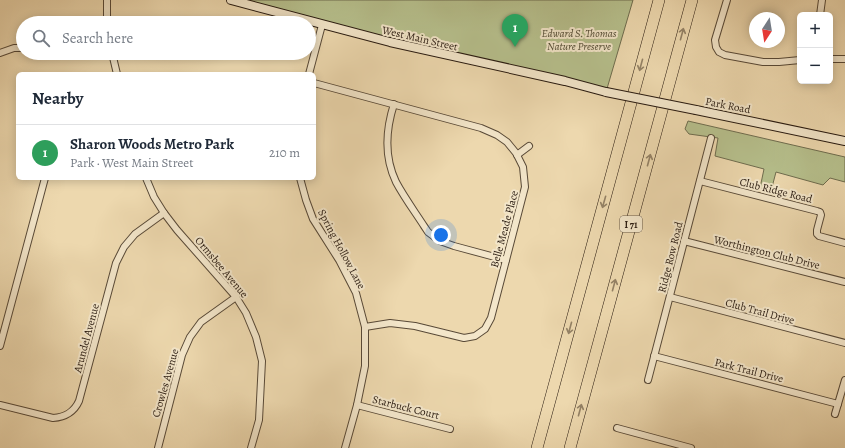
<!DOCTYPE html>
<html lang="en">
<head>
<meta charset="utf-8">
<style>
  :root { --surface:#fff; --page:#f6f6f7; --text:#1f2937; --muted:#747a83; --line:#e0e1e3; --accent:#ea580c }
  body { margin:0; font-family:Alegreya,serif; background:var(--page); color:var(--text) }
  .controls { position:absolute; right:12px; top:12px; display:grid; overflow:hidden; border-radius:6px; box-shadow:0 2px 10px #0003 }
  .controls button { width:36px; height:36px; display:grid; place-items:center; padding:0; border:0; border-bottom:1px solid var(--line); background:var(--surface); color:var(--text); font:20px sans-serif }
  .compass { position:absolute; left:749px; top:12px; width:36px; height:36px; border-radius:50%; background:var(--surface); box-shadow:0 2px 10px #0003; rotate:192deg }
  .you { position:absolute; left:441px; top:235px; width:14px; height:14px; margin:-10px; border:3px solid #fff; border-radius:50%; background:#1a73e8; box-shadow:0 0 0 6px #1a73e833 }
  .badge { display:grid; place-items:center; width:26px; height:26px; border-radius:50%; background:var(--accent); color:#fff; font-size:13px; font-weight:700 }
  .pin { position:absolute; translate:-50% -33px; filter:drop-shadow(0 1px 2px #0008) }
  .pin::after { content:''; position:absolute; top:21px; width:14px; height:12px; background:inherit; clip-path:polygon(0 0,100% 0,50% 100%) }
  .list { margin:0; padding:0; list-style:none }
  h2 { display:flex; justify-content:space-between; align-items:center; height:52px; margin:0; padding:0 16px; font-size:17px }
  h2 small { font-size:13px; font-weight:400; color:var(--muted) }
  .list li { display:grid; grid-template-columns:26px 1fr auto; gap:12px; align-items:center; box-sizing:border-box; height:56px; padding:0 16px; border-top:1px solid var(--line) }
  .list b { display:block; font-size:15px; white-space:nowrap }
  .list p { margin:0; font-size:13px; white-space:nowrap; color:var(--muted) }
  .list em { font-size:13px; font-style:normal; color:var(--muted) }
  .icon { flex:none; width:22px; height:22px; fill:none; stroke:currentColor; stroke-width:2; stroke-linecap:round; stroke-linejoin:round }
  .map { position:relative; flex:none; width:845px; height:448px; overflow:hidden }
  .search { position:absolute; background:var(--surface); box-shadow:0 2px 10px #0003; left:16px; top:16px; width:300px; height:44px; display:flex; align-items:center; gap:10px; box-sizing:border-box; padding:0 14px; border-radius:22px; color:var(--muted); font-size:15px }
  .panel { position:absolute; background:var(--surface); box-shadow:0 2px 10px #0003; left:16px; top:72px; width:300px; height:108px; border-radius:6px }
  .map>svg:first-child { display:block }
  .green { fill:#b6bf8c; stroke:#6e6c4e }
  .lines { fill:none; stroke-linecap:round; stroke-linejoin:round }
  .minor-casing { stroke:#584937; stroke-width:8 }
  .secondary-casing { stroke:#27190f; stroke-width:10 }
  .motorway-casing { stroke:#27190f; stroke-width:12 }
  .minor { stroke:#f3e6ca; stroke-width:6 }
  .secondary { stroke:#f3e6ca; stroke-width:8 }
  .motorway { stroke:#edd8ae; stroke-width:11 }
  .secondary-bridge-casing { stroke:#27190f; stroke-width:10; stroke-linecap:butt }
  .secondary-bridge { stroke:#f3e6ca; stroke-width:8 }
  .oneway { stroke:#948266 }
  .labels { text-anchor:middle; stroke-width:4; stroke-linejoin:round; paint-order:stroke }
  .shield { fill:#f3e6ca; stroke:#645647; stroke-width:1 }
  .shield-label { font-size:10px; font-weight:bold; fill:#27190f }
  .park-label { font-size:11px; font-style:italic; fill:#524b34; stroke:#f3e6ca }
  .street-label { font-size:11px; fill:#27190f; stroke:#f3e6ca }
</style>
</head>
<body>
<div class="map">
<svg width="845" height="448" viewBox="0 0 845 448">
  <rect width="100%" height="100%" fill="#edd8ae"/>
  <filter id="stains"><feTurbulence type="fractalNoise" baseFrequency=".005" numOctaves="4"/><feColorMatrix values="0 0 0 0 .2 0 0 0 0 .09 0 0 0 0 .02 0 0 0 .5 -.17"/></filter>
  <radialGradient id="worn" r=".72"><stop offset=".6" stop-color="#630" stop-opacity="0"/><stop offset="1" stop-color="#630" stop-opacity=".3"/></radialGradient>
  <g class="green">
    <path d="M 231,0 L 633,0 L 606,92 Z"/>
    <path d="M 688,121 L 845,157 L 845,182 L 830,178 L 823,185 L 776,172 L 771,191 L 760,188 L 764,169 L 715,156 L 718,138 L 689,134 L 685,129 Z"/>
  </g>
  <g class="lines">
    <defs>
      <g id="minor">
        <path d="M 107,0 L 107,23"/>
        <path d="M 727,0 L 715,40 L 716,47 L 719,52 L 725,55 L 763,62 L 779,62 L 800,60"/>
        <path d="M 820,15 L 822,0"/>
        <path d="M 0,53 L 14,48 L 23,48"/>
        <path d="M 55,53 L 73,56 L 90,53"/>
        <path d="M 112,53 L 117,74"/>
        <path d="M 830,59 L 845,59"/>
        <path d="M 309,74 L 322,25"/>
        <path d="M 314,83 L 481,128 L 497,135 L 507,142 L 516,153 L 523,167 L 525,187 L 491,318 L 485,329 L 475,336 L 464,338 L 415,326 L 390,323 L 365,327"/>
        <path d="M 394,104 C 386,129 384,157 396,182 C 404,197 415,212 424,226 L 428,232 L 440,241 L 454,246 L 506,260"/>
        <path d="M 517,155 L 529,146"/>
        <path d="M 146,178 L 154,197 L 164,213 L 177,230 L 236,297 L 246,313 L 256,337 L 262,361 L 259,420 L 251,448"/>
        <path d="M 300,178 L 306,200 L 313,219 L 339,260 L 356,293 L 365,327 L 365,366 L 357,405 L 345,448"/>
        <path d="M 700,181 L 817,211 L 820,212 L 821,215 L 817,230 L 817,234 L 819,236 L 845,243"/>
        <path d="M 684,241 L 845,282"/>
        <path d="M 670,297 L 845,343"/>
        <path d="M 0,346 L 45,178"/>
        <path d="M 654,356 L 838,404"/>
        <path d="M 648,380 L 711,138"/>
        <path d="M 0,405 L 53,418 C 66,417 74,412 79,401 L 116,263 L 124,247 L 135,234 L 164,213"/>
        <path d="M 357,405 L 450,429"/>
        <path d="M 835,414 L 845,380"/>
        <path d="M 617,428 L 691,448"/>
        <path d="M 158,448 L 182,355 L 190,337 L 201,322 L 236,297"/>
      </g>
      <g id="secondary">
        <path d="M 231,0 L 390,42 L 565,81 L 606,92"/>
        <path d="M 696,110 L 845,141"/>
      </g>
      <g id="motorway">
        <path d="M 537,448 L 659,0"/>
        <path d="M 570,448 L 692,0"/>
      </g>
    </defs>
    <use href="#minor" class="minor-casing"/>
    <use href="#secondary" class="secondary-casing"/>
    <use href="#motorway" class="motorway-casing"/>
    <use href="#minor" class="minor"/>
    <use href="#secondary" class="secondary"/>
    <use href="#motorway" class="motorway"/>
    <defs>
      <path id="secondary-bridge" d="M 606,92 L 696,110"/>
    </defs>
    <use href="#secondary-bridge" class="secondary-bridge-casing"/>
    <use href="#secondary-bridge" class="secondary-bridge"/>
  </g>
  <defs><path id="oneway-shaft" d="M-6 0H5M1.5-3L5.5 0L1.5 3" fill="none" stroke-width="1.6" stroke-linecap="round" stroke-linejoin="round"/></defs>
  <g class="oneway">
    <use href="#oneway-shaft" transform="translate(682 34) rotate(-75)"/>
    <use href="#oneway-shaft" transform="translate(641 65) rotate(105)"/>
    <use href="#oneway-shaft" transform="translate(649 160) rotate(-75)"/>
    <use href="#oneway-shaft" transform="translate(604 202) rotate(106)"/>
    <use href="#oneway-shaft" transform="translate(614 285) rotate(-75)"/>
    <use href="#oneway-shaft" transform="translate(570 328) rotate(105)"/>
    <use href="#oneway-shaft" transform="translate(580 410) rotate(-75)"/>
  </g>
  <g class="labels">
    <rect class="shield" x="620" y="216" width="22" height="16" rx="3"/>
    <g class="shield-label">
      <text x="631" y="228">I 71</text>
    </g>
    <g class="park-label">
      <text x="579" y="37">Edward S. Thomas<tspan x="579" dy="13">Nature Preserve</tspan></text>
    </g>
    <g class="street-label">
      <text transform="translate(420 38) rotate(13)" y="4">West Main Street</text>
      <text transform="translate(728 105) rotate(11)" y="4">Park Road</text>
      <text transform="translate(776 190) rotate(14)" y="4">Club Ridge Road</text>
      <text transform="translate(504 229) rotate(-75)" y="4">Belle Meade Place</text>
      <text transform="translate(342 249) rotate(62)" y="4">Spring Hollow Lane</text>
      <text transform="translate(767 252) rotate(14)" y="4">Worthington Club Drive</text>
      <text transform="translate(670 257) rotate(-76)" y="4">Ridge Row Road</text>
      <text transform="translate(222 267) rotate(50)" y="4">Ormsbee Avenue</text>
      <text transform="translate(760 311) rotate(15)" y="4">Club Trail Drive</text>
      <text transform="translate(86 338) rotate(-75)" y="4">Arundel Avenue</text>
      <text transform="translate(749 370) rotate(14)" y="4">Park Trail Drive</text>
      <text transform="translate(165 383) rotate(-74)" y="4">Crowles Avenue</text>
      <text transform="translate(406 407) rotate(14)" y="4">Starbuck Court</text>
    </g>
  </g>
  <rect width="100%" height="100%" filter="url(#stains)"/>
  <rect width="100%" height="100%" fill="url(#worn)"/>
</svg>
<div class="controls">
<button>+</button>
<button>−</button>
</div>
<svg class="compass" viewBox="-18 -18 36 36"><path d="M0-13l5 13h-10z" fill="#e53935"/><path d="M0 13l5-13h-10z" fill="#747a83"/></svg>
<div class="you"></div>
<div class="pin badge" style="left:515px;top:47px;background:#2e9e5b">1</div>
<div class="search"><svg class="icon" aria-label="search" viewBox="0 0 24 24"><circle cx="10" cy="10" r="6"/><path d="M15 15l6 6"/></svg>Search here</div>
<section class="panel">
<h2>Nearby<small></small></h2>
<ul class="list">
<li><span class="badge" style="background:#2e9e5b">1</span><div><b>Sharon Woods Metro Park</b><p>Park · West Main Street</p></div><em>210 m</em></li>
</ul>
</section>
</div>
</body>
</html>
